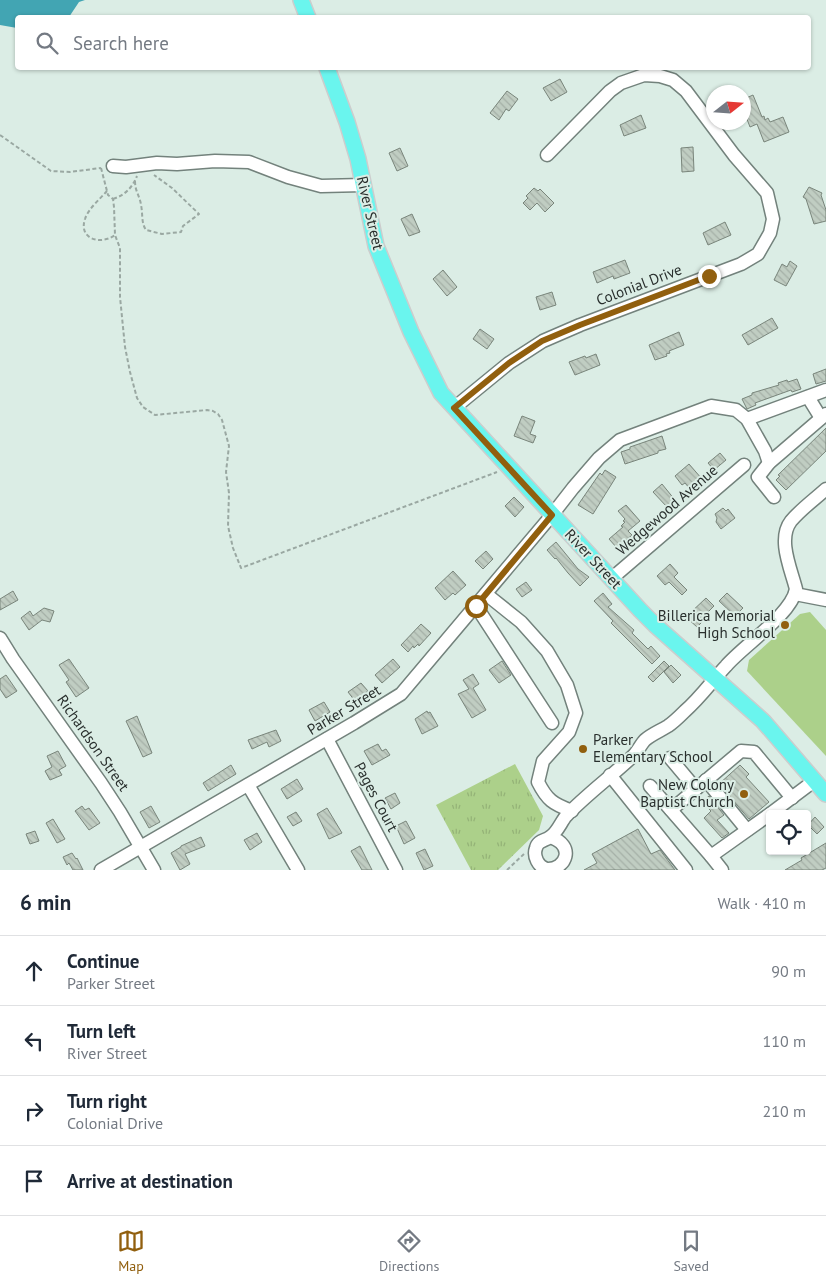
<!DOCTYPE html>
<html lang="en">
<head>
<meta charset="utf-8">
<style>
  :root { --surface:#fff; --page:#f2f2f3; --text:#1f2937; --muted:#747a83; --line:#e0e1e3; --accent:#915f0e }
  body { margin:0; font-family:"PT Sans",sans-serif; background:var(--page); color:var(--text) }
  .controls { position:absolute; right:15px; bottom:15px; display:grid; overflow:hidden; border-radius:5px; box-shadow:0 1px 4px #0004 }
  .controls button { width:45px; height:45px; display:grid; place-items:center; padding:0; border:0; border-bottom:1px solid var(--line); background:var(--surface); color:var(--text); font:25px sans-serif }
  .compass { position:absolute; left:706px; top:85px; width:45px; height:45px; border-radius:50%; background:var(--surface); box-shadow:0 1px 4px #0004; rotate:73deg }
  .stop { position:absolute; width:15px; height:15px; margin:-11px; border:4px solid #915f0e; border-radius:50%; background:#fff }
  .stop.end { background:#915f0e; border-color:#fff; box-shadow:0 1px 5px #0008 }
  .list { margin:0; padding:0; list-style:none }
  h2 { display:flex; justify-content:space-between; align-items:center; height:65px; margin:0; padding:0 20px; font-size:21px }
  h2 small { font-size:16px; font-weight:400; color:var(--muted) }
  .list li { display:grid; grid-template-columns:32px 1fr auto; gap:15px; align-items:center; box-sizing:border-box; height:70px; padding:0 20px; border-top:1px solid var(--line) }
  .list b { display:block; font-size:19px; white-space:nowrap }
  .list p { margin:0; font-size:16px; white-space:nowrap; color:var(--muted) }
  .list em { font-size:16px; font-style:normal; color:var(--muted) }
  .icon { flex:none; width:28px; height:28px; fill:none; stroke:currentColor; stroke-width:2; stroke-linecap:round; stroke-linejoin:round }
  .map { position:relative; flex:none; width:826px; height:870px; overflow:hidden }
  .search { position:absolute; background:var(--surface); box-shadow:0 1px 4px #0004; left:15px; right:15px; top:15px; height:55px; display:flex; align-items:center; gap:12px; box-sizing:border-box; padding:0 18px; border-radius:5px; color:var(--muted); font-size:19px }
  .sheet { height:345px; background:var(--surface) }
  nav { display:flex; justify-content:space-around; align-items:center; box-sizing:border-box; height:70px; border-top:1px solid var(--line); background:var(--surface); font-size:14px; color:var(--muted) }
  nav a { display:grid; justify-items:center; gap:2px }
  nav .on { color:var(--accent) }
  .map>svg:first-child { display:block }
  .park { fill:url(#park-tufts) }
  .pitch { fill:#acd08a }
  .water { fill:#42a5b3 }
  .building { fill:url(#building-back-hatch); stroke:#79857b }
  .lines { fill:none; stroke-linecap:round; stroke-linejoin:round }
  .minor-casing { stroke:#73827c; stroke-width:15 }
  .major-casing { stroke:#cccdcd; stroke-width:18 }
  .path { stroke:#9aa8a2; stroke-width:2; stroke-dasharray:4 2.5; stroke-linecap:butt }
  .minor { stroke:#fff; stroke-width:12 }
  .major { stroke:#6af5ee; stroke-width:15 }
  .route { stroke:#915f0e; stroke-width:6 }
  .poi-dot { fill:#915f0e; stroke:#dbede5; stroke-width:2 }
  .labels { text-anchor:middle; stroke-width:4; stroke-linejoin:round; paint-order:stroke }
  .street-label { font-size:15px; fill:#292f2d; stroke:#dbede5 }
  .poi-label { font-size:15px; fill:#292f2d; stroke:#dbede5; text-anchor:end }
</style>
</head>
<body>
<div class="map">
<svg width="826" height="870" viewBox="0 0 826 870">
  <defs>
    <pattern id="park-tufts" width="24" height="20" patternUnits="userSpaceOnUse" patternTransform="scale(1.25)"><rect width="24" height="20" fill="#acd08a"/><path d="M3 7l-1-3M5 7V3M7 7l1-3M15 17l-1-3M17 17v-4M19 17l1-3" fill="none" stroke="#94b377"/></pattern>
    <pattern id="building-back-hatch" width="6" height="6" patternUnits="userSpaceOnUse" patternTransform="scale(1.25)"><rect width="6" height="6" fill="#c0cdc2"/><path d="M-1 5l2 2M0 0l6 6M5-1l2 2" fill="none" stroke="#a5b0a7"/></pattern>
  </defs>
  <rect width="100%" height="100%" fill="#dbede5"/>
  <path class="park" d="M 515,764 L 543,816 L 539,830 L 498,870 L 471,870 L 436,805 Z"/>
  <path class="pitch" d="M 810,612 L 826,630 L 826,756 L 747,671 L 749,660 L 800,614 Z"/>
  <path class="water" d="M 0,0 L 85,0 L 79,2 L 69,17 L 18,18 L 17,28 L 0,25 Z"/>
  <g class="building">
    <path d="M 560,79 L 567,92 L 551,101 L 543,88 Z"/>
    <path d="M 507,91 L 518,99 L 509,111 L 506,109 L 499,120 L 490,113 Z"/>
    <path d="M 753,95 L 762,117 L 764,116 L 765,120 L 768,118 L 770,122 L 783,117 L 789,132 L 764,142 L 757,124 L 750,127 L 745,114 L 744,115 L 744,99 Z"/>
    <path d="M 641,115 L 646,128 L 624,136 L 620,125 Z"/>
    <path d="M 693,147 L 694,171 L 682,172 L 681,148 Z"/>
    <path d="M 400,148 L 408,166 L 397,171 L 389,153 Z"/>
    <path d="M 809,187 L 822,193 L 821,195 L 826,210 L 826,221 L 814,224 L 806,199 L 803,197 Z"/>
    <path d="M 534,188 L 538,191 L 540,189 L 554,203 L 545,212 L 537,203 L 530,210 L 523,203 L 528,198 L 526,196 Z"/>
    <path d="M 412,214 L 420,232 L 409,236 L 401,219 Z"/>
    <path d="M 725,222 L 731,235 L 708,245 L 703,233 Z"/>
    <path d="M 625,260 L 630,273 L 614,279 L 613,276 L 597,283 L 593,272 Z"/>
    <path d="M 790,261 L 797,266 L 786,286 L 774,280 L 782,264 L 787,267 Z"/>
    <path d="M 443,270 L 457,287 L 447,296 L 433,279 Z"/>
    <path d="M 552,292 L 556,305 L 540,310 L 536,297 Z"/>
    <path d="M 772,318 L 778,328 L 748,345 L 742,335 Z"/>
    <path d="M 480,329 L 494,339 L 487,349 L 473,339 Z"/>
    <path d="M 679,332 L 684,345 L 669,351 L 670,353 L 666,354 L 667,356 L 655,360 L 649,345 Z"/>
    <path d="M 596,354 L 600,365 L 575,375 L 569,362 L 585,356 L 586,358 Z"/>
    <path d="M 826,369 L 826,381 L 816,384 L 813,374 Z"/>
    <path d="M 797,379 L 801,389 L 792,392 L 791,390 L 755,403 L 756,405 L 747,409 L 742,399 L 752,395 L 752,393 L 779,385 L 778,383 L 787,380 L 788,382 Z"/>
    <path d="M 522,416 L 535,421 L 530,434 L 536,436 L 533,443 L 514,436 Z"/>
    <path d="M 826,428 L 826,451 L 786,490 L 776,480 L 780,476 L 778,475 Z"/>
    <path d="M 662,436 L 666,449 L 658,451 L 658,453 L 625,464 L 621,452 L 630,449 L 630,447 Z"/>
    <path d="M 720,453 L 726,460 L 714,470 L 708,463 Z"/>
    <path d="M 689,464 L 702,479 L 690,489 L 685,483 L 682,485 L 675,476 Z"/>
    <path d="M 605,470 L 616,477 L 593,514 L 578,505 L 600,473 L 602,475 Z"/>
    <path d="M 662,484 L 675,500 L 667,507 L 653,492 Z"/>
    <path d="M 514,497 L 524,507 L 515,517 L 505,506 Z"/>
    <path d="M 626,505 L 640,521 L 628,531 L 632,535 L 617,548 L 609,539 L 623,527 L 621,526 L 625,522 L 623,521 L 625,519 L 618,511 Z"/>
    <path d="M 723,508 L 726,511 L 728,509 L 735,518 L 721,529 L 716,522 L 717,518 L 715,514 Z"/>
    <path d="M 556,542 L 578,569 L 589,577 L 580,586 L 568,573 L 556,558 L 555,559 L 547,550 Z"/>
    <path d="M 486,551 L 493,559 L 483,569 L 475,561 Z"/>
    <path d="M 670,564 L 678,573 L 674,577 L 687,590 L 682,595 L 669,582 L 665,585 L 657,576 Z"/>
    <path d="M 453,571 L 466,585 L 455,595 L 453,593 L 445,600 L 435,588 Z"/>
    <path d="M 526,582 L 532,590 L 522,597 L 516,589 Z"/>
    <path d="M 13,591 L 18,600 L 0,610 L 0,599 Z"/>
    <path d="M 603,593 L 612,604 L 608,607 L 634,630 L 632,633 L 648,649 L 651,646 L 660,656 L 652,664 L 611,623 L 613,621 L 594,601 Z"/>
    <path d="M 727,593 L 743,608 L 735,616 L 719,601 Z"/>
    <path d="M 706,598 L 714,606 L 701,619 L 703,621 L 697,627 L 687,618 L 689,616 L 688,615 Z"/>
    <path d="M 44,608 L 54,611 L 50,622 L 42,620 L 29,630 L 21,618 L 30,611 L 33,616 Z"/>
    <path d="M 421,624 L 431,633 L 419,646 L 418,644 L 414,648 L 413,646 L 408,652 L 401,645 Z"/>
    <path d="M 69,659 L 89,688 L 76,697 L 66,682 L 69,680 L 59,665 Z"/>
    <path d="M 393,659 L 400,667 L 382,683 L 375,675 Z"/>
    <path d="M 502,661 L 511,675 L 499,683 L 489,670 Z"/>
    <path d="M 664,661 L 669,666 L 653,682 L 648,677 Z"/>
    <path d="M 671,665 L 681,675 L 673,683 L 664,672 Z"/>
    <path d="M 473,674 L 479,684 L 473,688 L 486,710 L 472,718 L 458,694 L 469,689 L 463,680 Z"/>
    <path d="M 6,675 L 17,691 L 6,698 L 0,689 L 0,679 Z"/>
    <path d="M 361,683 L 368,691 L 355,701 L 348,692 Z"/>
    <path d="M 324,702 L 330,712 L 315,721 L 309,710 Z"/>
    <path d="M 427,711 L 428,713 L 430,712 L 438,726 L 422,734 L 415,719 Z"/>
    <path d="M 137,716 L 152,753 L 143,757 L 126,721 Z"/>
    <path d="M 276,730 L 281,741 L 269,747 L 267,742 L 252,749 L 248,740 Z"/>
    <path d="M 378,744 L 382,751 L 386,749 L 390,755 L 372,765 L 364,751 Z"/>
    <path d="M 58,751 L 66,766 L 59,770 L 62,775 L 50,780 L 45,771 L 52,767 L 47,756 Z"/>
    <path d="M 231,765 L 236,774 L 208,791 L 203,783 Z"/>
    <path d="M 740,765 L 749,774 L 746,777 L 769,802 L 749,819 L 719,784 Z"/>
    <path d="M 297,779 L 303,789 L 287,799 L 281,789 Z"/>
    <path d="M 395,793 L 400,803 L 391,809 L 385,798 Z"/>
    <path d="M 709,796 L 724,815 L 717,820 L 729,833 L 722,838 L 704,818 L 711,811 L 702,802 Z"/>
    <path d="M 82,806 L 85,810 L 89,808 L 100,823 L 89,830 L 75,811 Z"/>
    <path d="M 151,806 L 160,822 L 149,828 L 140,812 Z"/>
    <path d="M 327,808 L 342,833 L 329,839 L 317,814 Z"/>
    <path d="M 296,812 L 302,821 L 293,826 L 287,817 Z"/>
    <path d="M 815,817 L 824,827 L 817,834 L 808,825 Z"/>
    <path d="M 53,819 L 65,839 L 57,843 L 46,823 Z"/>
    <path d="M 406,821 L 415,838 L 404,844 L 396,826 Z"/>
    <path d="M 638,829 L 651,854 L 660,850 L 675,870 L 584,870 L 597,863 L 592,854 Z"/>
    <path d="M 35,831 L 39,841 L 30,844 L 26,834 Z"/>
    <path d="M 257,833 L 262,842 L 250,850 L 244,840 Z"/>
    <path d="M 201,837 L 205,846 L 185,854 L 190,864 L 180,870 L 171,853 L 181,847 L 181,846 Z"/>
    <path d="M 826,843 L 826,868 L 822,870 L 785,870 L 802,860 L 801,858 Z"/>
    <path d="M 360,846 L 372,870 L 362,870 L 351,851 Z"/>
    <path d="M 425,849 L 433,866 L 424,870 L 416,853 Z"/>
    <path d="M 72,853 L 76,859 L 77,858 L 83,870 L 73,870 L 69,863 L 67,865 L 63,857 Z"/>
  </g>
  <g class="lines">
    <defs>
      <g id="minor">
        <path d="M 113,166 L 126,167 L 157,163 L 177,164 L 215,161 L 249,162 L 288,177 L 321,186 L 363,185"/>
        <path d="M 808,397 L 821,418"/>
        <path d="M 454,408 L 509,363 L 543,341 L 580,325 L 741,264 L 758,254 L 770,233 L 773,219 L 767,193 L 734,155 L 686,91 L 673,80 L 660,76 L 644,75 L 621,83 L 610,91 L 547,155"/>
        <path d="M 747,419 L 826,390"/>
        <path d="M 774,497 L 758,477 L 769,463 L 826,414"/>
        <path d="M 611,579 L 744,465"/>
        <path d="M 486,594 L 521,622 L 547,651 L 567,685 L 576,713 L 569,732 L 543,761 L 538,782 C 547,800 553,804 572,811"/>
        <path d="M 795,594 L 826,600"/>
        <path d="M 476,606 L 552,723"/>
        <path d="M 0,638 L 13,659 L 101,783 L 120,812 L 154,870"/>
        <path d="M 327,739 L 396,870"/>
        <path d="M 670,758 L 696,789"/>
        <path d="M 610,775 L 686,870"/>
        <path d="M 706,780 L 747,830"/>
        <path d="M 248,785 L 298,870"/>
        <path d="M 650,786 L 711,856 L 770,814"/>
        <path d="M 671,810 L 741,751 L 754,752 L 792,798"/>
        <path d="M 770,814 L 814,781"/>
        <path d="M 550,837 C 576,845 566,870 547,869 C 538,867 533,856 536,848 C 538,840 545,841 550,837 C 557,833 561,822 566,816 C 587,794 612,776 634,755 C 638,751 641,744 645,740 C 652,734 660,731 668,726 C 674,722 680,716 685,711 C 700,698 712,681 726,666 C 743,646 792,614 796,589 C 791,569 777,539 791,521 C 801,509 815,499 826,489"/>
        <path d="M 711,856 L 722,870"/>
        <path d="M 101,870 L 354,723 L 401,694 L 552,515 L 573,488 L 599,458 L 620,440 L 711,406 L 736,410 L 747,419 L 765,451 L 769,463"/>
      </g>
      <g id="major">
        <path d="M 301,0 L 308,18"/>
        <path d="M 327,68 L 347,122 L 358,159 L 376,246 L 411,332 L 441,393 L 640,610 L 655,625 L 763,721 L 826,794"/>
      </g>
    </defs>
    <use href="#minor" class="minor-casing"/>
    <use href="#major" class="major-casing"/>
    <g class="path">
      <path d="M 0,135 L 51,171 L 70,172 L 101,168"/>
      <path d="M 101,168 L 108,195 L 113,199 L 114,207 L 115,235 L 120,248 L 120,297 L 125,347 L 130,372 L 137,398 L 143,407 L 155,415 L 207,410 L 213,411 L 218,414 L 222,420 L 229,446 L 226,472 L 229,493 L 228,526 L 233,548 L 241,568 L 497,472"/>
      <path d="M 135,181 C 135,192 140,196 141,205 C 143,214 141,223 146,230 L 162,234 L 181,232 L 183,226 L 199,214 L 172,188 L 154,175"/>
      <path d="M 107,191 C 100,199 88,209 85,219 C 78,240 102,245 115,235"/>
      <path d="M 113,199 C 125,195 132,188 137,176"/>
      <path d="M 507,870 L 524,854"/>
    </g>
    <use href="#minor" class="minor"/>
    <use href="#major" class="major"/>
  </g>
  <g class="lines">
    <path class="route" d="M 476,606 L 552,515 L 454,408 L 509,363 L 542,341 L 580,325 L 709,276"/>
  </g>
  <g class="poi-dot">
    <circle cx="785" cy="625" r="5"/>
    <circle cx="583" cy="749" r="5"/>
    <circle cx="744" cy="794" r="5"/>
  </g>
  <g class="labels">
    <g class="street-label">
      <text transform="translate(370 213) rotate(77)" y="5">River Street</text>
      <text transform="translate(639 285) rotate(-21)" y="5">Colonial Drive</text>
      <text transform="translate(667 510) rotate(-41)" y="5">Wedgewood Avenue</text>
      <text transform="translate(593 559) rotate(47)" y="5">River Street</text>
      <text transform="translate(344 710) rotate(-31)" y="5">Parker Street</text>
      <text transform="translate(93 743) rotate(55)" y="5">Richardson Street</text>
      <text transform="translate(376 797) rotate(62)" y="5">Pages Court</text>
    </g>
    <g class="poi-label">
      <text x="775" y="621">Billerica Memorial<tspan x="775" dy="17">High School</tspan></text>
      <text x="593" y="745" text-anchor="start">Parker<tspan x="593" dy="17">Elementary School</tspan></text>
      <text x="734" y="790">New Colony<tspan x="734" dy="17">Baptist Church</tspan></text>
    </g>
  </g>
</svg>
<div class="controls">
<button><svg class="icon" aria-label="locate" viewBox="0 0 24 24"><circle cx="12" cy="12" r="6"/><path d="M12 2v4M12 18v4M2 12h4M18 12h4"/></svg></button>
</div>
<svg class="compass" viewBox="-18 -18 36 36"><path d="M0-13l5 13h-10z" fill="#e53935"/><path d="M0 13l5-13h-10z" fill="#747a83"/></svg>
<div class="stop" style="left:476px;top:606px"></div>
<div class="stop end" style="left:709px;top:276px"></div>
<div class="search"><svg class="icon" aria-label="search" viewBox="0 0 24 24"><circle cx="10" cy="10" r="6"/><path d="M15 15l6 6"/></svg>Search here</div>
</div>
<section class="sheet">
<h2>6 min<small>Walk · 410 m</small></h2>
<ul class="list">
<li><svg class="icon" aria-label="ahead" viewBox="0 0 24 24"><path d="M12 20V5M6 11l6-6 6 6"/></svg><div><b>Continue</b><p>Parker Street</p></div><em>90 m</em></li>
<li><svg class="icon" aria-label="left" viewBox="0 0 24 24"><path d="M17 20v-9H6M10 6l-5 5 5 5"/></svg><div><b>Turn left</b><p>River Street</p></div><em>110 m</em></li>
<li><svg class="icon" aria-label="right" viewBox="0 0 24 24"><path d="M7 20v-9h11M14 6l5 5-5 5"/></svg><div><b>Turn right</b><p>Colonial Drive</p></div><em>210 m</em></li>
<li><svg class="icon" aria-label="arrive" viewBox="0 0 24 24"><path d="M6 21V4h12l-3 4 3 4H6"/></svg><div><b>Arrive at destination</b></div></li>
</ul>
</section>
<nav>
<a class="on"><svg class="icon" aria-label="map" viewBox="0 0 24 24"><path d="M3 6l6-2 6 2 6-2v14l-6 2-6-2-6 2zM9 4v14M15 6v14"/></svg>Map</a>
<a><svg class="icon" aria-label="directions" viewBox="0 0 24 24"><path d="M12 3l9 9-9 9-9-9zM9 14v-3h6M13 9l2 2-2 2"/></svg>Directions</a>
<a><svg class="icon" aria-label="saved" viewBox="0 0 24 24"><path d="M7 4h10v16l-5-4-5 4z"/></svg>Saved</a>
</nav>
</body>
</html>
